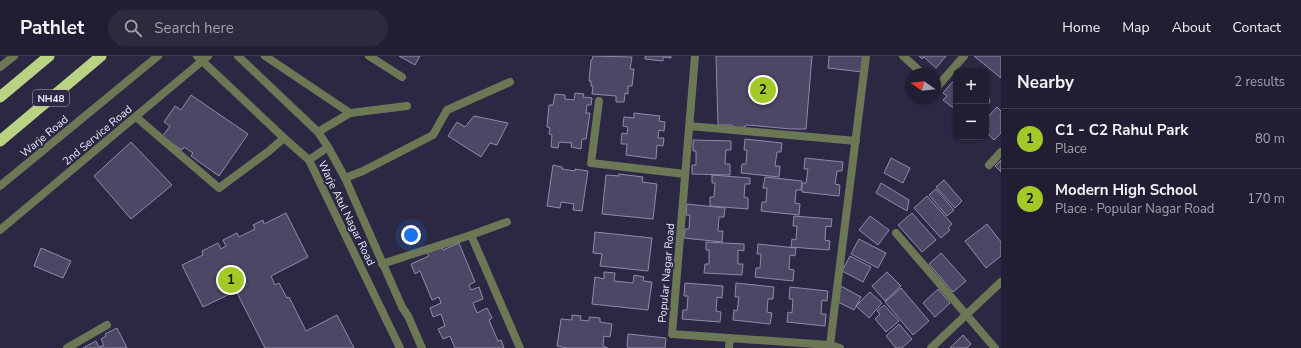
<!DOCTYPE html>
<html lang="en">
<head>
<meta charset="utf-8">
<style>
  :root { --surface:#211d32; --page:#2d2a3e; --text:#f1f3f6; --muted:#a2a2ac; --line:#3e3b4d; --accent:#a2c928 }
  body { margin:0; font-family:"Nunito Sans",sans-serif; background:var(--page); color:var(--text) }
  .controls { position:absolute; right:12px; top:12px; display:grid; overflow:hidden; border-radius:8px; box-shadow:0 1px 3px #0004 }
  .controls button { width:36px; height:36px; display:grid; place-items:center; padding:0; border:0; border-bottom:1px solid var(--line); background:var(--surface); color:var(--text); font:20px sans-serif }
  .compass { position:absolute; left:905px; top:12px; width:36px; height:36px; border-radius:50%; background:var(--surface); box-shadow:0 1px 3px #0004; rotate:284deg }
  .you { position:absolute; left:411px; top:179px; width:14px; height:14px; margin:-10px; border:3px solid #fff; border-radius:50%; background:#1a73e8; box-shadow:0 0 0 6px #1a73e833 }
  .badge { display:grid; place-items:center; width:26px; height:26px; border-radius:50%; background:var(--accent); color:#111; font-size:13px; font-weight:700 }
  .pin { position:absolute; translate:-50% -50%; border:2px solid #fff; box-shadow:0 1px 4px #0006 }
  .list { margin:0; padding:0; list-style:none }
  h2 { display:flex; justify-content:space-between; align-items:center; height:52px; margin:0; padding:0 16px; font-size:17px }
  h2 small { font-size:13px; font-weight:400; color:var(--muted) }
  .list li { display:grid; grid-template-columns:26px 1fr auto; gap:12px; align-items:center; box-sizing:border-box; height:60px; padding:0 16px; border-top:1px solid var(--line) }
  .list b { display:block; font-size:15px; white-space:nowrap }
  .list p { margin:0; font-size:13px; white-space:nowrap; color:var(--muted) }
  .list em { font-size:13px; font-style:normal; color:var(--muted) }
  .icon { flex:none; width:22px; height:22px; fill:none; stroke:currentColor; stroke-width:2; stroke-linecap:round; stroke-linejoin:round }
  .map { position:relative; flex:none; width:1001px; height:292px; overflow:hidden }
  header { display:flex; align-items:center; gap:24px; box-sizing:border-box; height:56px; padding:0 20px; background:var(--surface); border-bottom:1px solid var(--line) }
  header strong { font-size:19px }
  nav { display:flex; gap:22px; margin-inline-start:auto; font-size:14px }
  .search { width:280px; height:36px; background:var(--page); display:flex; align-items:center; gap:10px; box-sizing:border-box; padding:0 14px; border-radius:22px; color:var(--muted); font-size:15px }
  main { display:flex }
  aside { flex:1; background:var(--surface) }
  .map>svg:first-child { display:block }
  .building { fill:#4b4764; stroke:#8f8bab }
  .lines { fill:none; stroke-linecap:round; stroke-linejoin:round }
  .service { stroke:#6c7756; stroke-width:8 }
  .minor { stroke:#6c7756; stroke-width:8 }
  .tertiary { stroke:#6c7756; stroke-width:8 }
  .trunk { stroke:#b9d284; stroke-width:11 }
  .labels { text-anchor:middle; stroke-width:4; stroke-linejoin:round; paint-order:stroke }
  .shield { fill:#2c2742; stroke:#b2b0c4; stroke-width:1 }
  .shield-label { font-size:10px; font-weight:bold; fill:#eceafc }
  .street-label { font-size:11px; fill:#eceafc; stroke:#2c2742 }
</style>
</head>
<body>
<header>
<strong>Pathlet</strong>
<div class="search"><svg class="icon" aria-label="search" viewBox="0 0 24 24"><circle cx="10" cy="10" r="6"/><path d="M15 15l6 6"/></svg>Search here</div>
<nav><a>Home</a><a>Map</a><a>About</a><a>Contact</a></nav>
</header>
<main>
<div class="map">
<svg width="1001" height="292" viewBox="0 0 1001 292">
  <rect width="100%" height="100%" fill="#2c2742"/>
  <g class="building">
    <path d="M 399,0 L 420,0 L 415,9 Z"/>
    <path d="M 593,0 L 632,1 L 630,13 L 634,13 L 632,30 L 628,30 L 628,38 L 625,37 L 624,46 L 616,46 L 616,40 L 592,38 L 593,30 L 591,30 L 591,25 L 589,25 L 591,4 L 592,4 Z"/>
    <path d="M 645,0 L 671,0 L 671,2 L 663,1 L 663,5 L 645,3 Z"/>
    <path d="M 716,0 L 812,0 L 806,73 L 791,73 L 747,69 L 738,74 L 732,69 L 718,69 Z"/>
    <path d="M 829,0 L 864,0 L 862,16 L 828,12 Z"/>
    <path d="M 919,0 L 946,0 L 936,12 L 924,1 L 922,3 Z"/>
    <path d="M 974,0 L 1001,0 L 1001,22 Z"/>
    <path d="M 956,22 L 956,54 L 943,44 L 947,40 L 943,37 Z"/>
    <path d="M 986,33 L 990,46 L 986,51 Z"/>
    <path d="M 575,37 L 584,38 L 583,41 L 592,42 L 591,49 L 587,49 L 586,57 L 590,57 L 586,83 L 582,83 L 581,93 L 571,91 L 572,87 L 559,86 L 558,92 L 551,91 L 552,79 L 549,78 L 550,72 L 547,71 L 549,49 L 553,49 L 555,38 L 565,39 L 565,43 L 574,44 Z"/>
    <path d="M 191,39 L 248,78 L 219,120 L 191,100 L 193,97 L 184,91 L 182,94 L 162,81 L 170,70 L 164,66 L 175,50 L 181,54 Z"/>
    <path d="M 997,51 L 1001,55 L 1001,77 L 994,84 L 986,76 L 986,63 Z"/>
    <path d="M 634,57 L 660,60 L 659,65 L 665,66 L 664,75 L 659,74 L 658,82 L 664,82 L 663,90 L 657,89 L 656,103 L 626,99 L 627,88 L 621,88 L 622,77 L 627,78 L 628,71 L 623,70 L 624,61 L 634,62 Z"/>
    <path d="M 474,60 L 508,67 L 497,89 L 490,87 L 481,101 L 448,80 L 457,66 L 465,71 Z"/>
    <path d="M 745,83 L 782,87 L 781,96 L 777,96 L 775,110 L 780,110 L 779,121 L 741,117 L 742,108 L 746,108 L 747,94 L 744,94 Z"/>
    <path d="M 693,84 L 731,85 L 731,94 L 726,94 L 725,108 L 730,108 L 730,119 L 692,118 L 692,109 L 696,109 L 696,95 L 693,95 Z"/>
    <path d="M 131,86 L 172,129 L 131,163 L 94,120 Z"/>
    <path d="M 805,102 L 843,106 L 842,115 L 837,115 L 835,128 L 840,129 L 839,140 L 802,136 L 802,127 L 806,127 L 808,113 L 804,113 Z"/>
    <path d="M 891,102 L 910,112 L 903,127 L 884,117 Z"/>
    <path d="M 1001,104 L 1001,116 L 995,110 Z"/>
    <path d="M 553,109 L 562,111 L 562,113 L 575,115 L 575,113 L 588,115 L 582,155 L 573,154 L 574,148 L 561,146 L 560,152 L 547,150 Z"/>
    <path d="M 619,118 L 643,121 L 642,126 L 657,128 L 653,163 L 602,158 L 606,119 L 619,120 Z"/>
    <path d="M 712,119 L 750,122 L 750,128 L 745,128 L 744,141 L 748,142 L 748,153 L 710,150 L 710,141 L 714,141 L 715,127 L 712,127 Z"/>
    <path d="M 765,121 L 802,125 L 801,134 L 796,134 L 795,147 L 800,148 L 799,159 L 761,155 L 762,146 L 766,146 L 767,132 L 763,132 Z"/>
    <path d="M 944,124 L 962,145 L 955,152 L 936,131 Z"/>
    <path d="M 881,127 L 909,144 L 907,155 L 876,137 Z"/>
    <path d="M 936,133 L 954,154 L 947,160 L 929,139 Z"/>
    <path d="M 927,140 L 952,168 L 948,172 L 950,174 L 941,182 L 914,152 Z"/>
    <path d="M 687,148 L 725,152 L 724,161 L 719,161 L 718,175 L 723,175 L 722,186 L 684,182 L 685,173 L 689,173 L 690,159 L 686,159 Z"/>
    <path d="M 286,157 L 308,201 L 271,220 L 275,229 L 279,227 L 287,242 L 289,241 L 306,275 L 337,259 L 354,292 L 265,292 L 236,235 L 203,251 L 182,209 L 203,199 L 202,195 L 218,187 L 221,193 L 226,190 L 223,184 L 237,177 L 239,181 L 255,173 L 253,169 L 263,164 L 264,168 Z"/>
    <path d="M 912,157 L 936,184 L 922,196 L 898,169 Z"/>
    <path d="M 794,160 L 832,163 L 831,171 L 826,170 L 825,184 L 830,185 L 829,194 L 791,191 L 792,183 L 796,184 L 797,170 L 793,170 Z"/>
    <path d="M 870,160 L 889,174 L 878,189 L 859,174 Z"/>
    <path d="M 987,168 L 1001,186 L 1001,200 L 986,212 L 965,185 Z"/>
    <path d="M 595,176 L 652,182 L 648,215 L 600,210 L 602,198 L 593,197 Z"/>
    <path d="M 859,183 L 886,197 L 878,212 L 851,198 Z"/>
    <path d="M 706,186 L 744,188 L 744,195 L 738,194 L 738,208 L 743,208 L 742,219 L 704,217 L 705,208 L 709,208 L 709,194 L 706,194 Z"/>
    <path d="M 459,187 L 475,226 L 469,229 L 471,234 L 479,231 L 483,243 L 473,247 L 477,257 L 487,252 L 492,262 L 489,264 L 498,285 L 501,284 L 504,292 L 455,292 L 450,280 L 443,283 L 438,273 L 445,270 L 441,258 L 433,261 L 430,252 L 441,247 L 439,241 L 432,244 L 420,215 L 415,218 L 411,208 L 429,200 L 427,197 L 442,191 L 443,194 Z"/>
    <path d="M 758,188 L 796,192 L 795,200 L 790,199 L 789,213 L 794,214 L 793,225 L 755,221 L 756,212 L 760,212 L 761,198 L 757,198 Z"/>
    <path d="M 41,192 L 71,205 L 63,222 L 34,210 Z"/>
    <path d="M 941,197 L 966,225 L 953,236 L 929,208 Z"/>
    <path d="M 850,200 L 871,211 L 863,226 L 842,215 Z"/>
    <path d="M 604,216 L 615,217 L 614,225 L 633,227 L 634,219 L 644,221 L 643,225 L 652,226 L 648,254 L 592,248 L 595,221 L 604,223 Z"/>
    <path d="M 887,216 L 901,230 L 885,245 L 872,230 Z"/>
    <path d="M 685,227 L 723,230 L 722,242 L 717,241 L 716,255 L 721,256 L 720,266 L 682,263 L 683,254 L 687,254 L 688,240 L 684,240 Z"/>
    <path d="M 736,227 L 774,231 L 773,243 L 768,243 L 767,256 L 772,257 L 770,268 L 733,264 L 734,254 L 737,255 L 739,241 L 735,241 Z"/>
    <path d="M 841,230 L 861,241 L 854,254 L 838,246 Z"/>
    <path d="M 790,231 L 828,235 L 827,245 L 822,244 L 821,258 L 826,258 L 825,270 L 787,266 L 788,256 L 792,257 L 793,243 L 789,243 Z"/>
    <path d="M 901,232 L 929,265 L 913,279 L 885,246 Z"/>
    <path d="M 938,233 L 950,247 L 935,261 L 923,247 Z"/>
    <path d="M 870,236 L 882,247 L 869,262 L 856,250 Z"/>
    <path d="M 884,249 L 899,265 L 886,276 L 875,263 L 880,258 L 877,255 Z"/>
    <path d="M 572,259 L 581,260 L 580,264 L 589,265 L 589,261 L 600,262 L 600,266 L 612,268 L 610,281 L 604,280 L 603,290 L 608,292 L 568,292 L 557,290 L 561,263 L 572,264 Z"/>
    <path d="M 899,268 L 912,283 L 902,292 L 896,292 L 886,280 Z"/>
    <path d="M 117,272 L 127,292 L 83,292 L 96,285 L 99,291 L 104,289 L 101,283 L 106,280 L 105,278 Z"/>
    <path d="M 628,278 L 666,282 L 665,292 L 631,292 L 627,291 Z"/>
    <path d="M 963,279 L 971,288 L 967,292 L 950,292 Z"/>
  </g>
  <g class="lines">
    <g class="service">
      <path d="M 265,0 L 350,57"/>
      <path d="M 369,0 L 402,21"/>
      <path d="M 599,45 L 591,107 L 685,118"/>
      <path d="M 136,61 L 219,132 L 269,95 L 284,82"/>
      <path d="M 318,76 L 350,57 L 407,50"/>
      <path d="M 989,109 L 1001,96"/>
    </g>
    <g class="minor">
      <path d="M 695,0 L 672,278 L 830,289 L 840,292"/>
      <path d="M 903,0 L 923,18"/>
      <path d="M 935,29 L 937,31 L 964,0"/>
      <path d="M 689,70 L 856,85"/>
      <path d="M 345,122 L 363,115 L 433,79 L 447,54 L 510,26"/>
      <path d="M 896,177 L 995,292"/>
      <path d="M 471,179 L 520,292"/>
      <path d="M 382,208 L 471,179 L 507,166"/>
      <path d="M 830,289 L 866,0"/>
      <path d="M 67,292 L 107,269"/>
      <path d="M 729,292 L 730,282"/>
      <path d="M 931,292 L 1001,226"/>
    </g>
    <g class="tertiary">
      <path d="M 197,0 L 284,82 L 309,104 L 400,292"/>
      <path d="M 238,0 L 318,76 L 328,91 L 345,122 L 402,251 L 408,260 L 422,292"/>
      <path d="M 0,11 L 14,0"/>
      <path d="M 309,104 L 328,91"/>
      <path d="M 0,130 L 158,0"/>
      <path d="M 0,174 L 208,0"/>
    </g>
    <g class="trunk">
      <path d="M 0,41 L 49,0"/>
      <path d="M 0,85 L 101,0"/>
    </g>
  </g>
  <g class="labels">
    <rect class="shield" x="33" y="34" width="36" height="16" rx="3"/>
    <g class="shield-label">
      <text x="51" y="46">NH48</text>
    </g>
    <g class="street-label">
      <text transform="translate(97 79) rotate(-40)" y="4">2nd Service Road</text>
      <text transform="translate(44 80) rotate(-40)" y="4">Warje Road</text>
      <text transform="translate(347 157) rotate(64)" y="4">Warje Atul Nagar Road</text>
      <text transform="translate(666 217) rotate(-85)" y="4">Popular Nagar Road</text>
    </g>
  </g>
</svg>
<div class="controls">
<button>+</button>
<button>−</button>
</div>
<svg class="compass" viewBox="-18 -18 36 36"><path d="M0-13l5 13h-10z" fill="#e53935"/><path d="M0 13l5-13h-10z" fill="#a2a2ac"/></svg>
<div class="you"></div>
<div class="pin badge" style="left:231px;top:224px">1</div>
<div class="pin badge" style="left:763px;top:34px">2</div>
</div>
<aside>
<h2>Nearby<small>2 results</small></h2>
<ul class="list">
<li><span class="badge">1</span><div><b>C1 - C2 Rahul Park</b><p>Place</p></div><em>80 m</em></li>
<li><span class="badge">2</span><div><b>Modern High School</b><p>Place · Popular Nagar Road</p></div><em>170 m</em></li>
</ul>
</aside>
</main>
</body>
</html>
